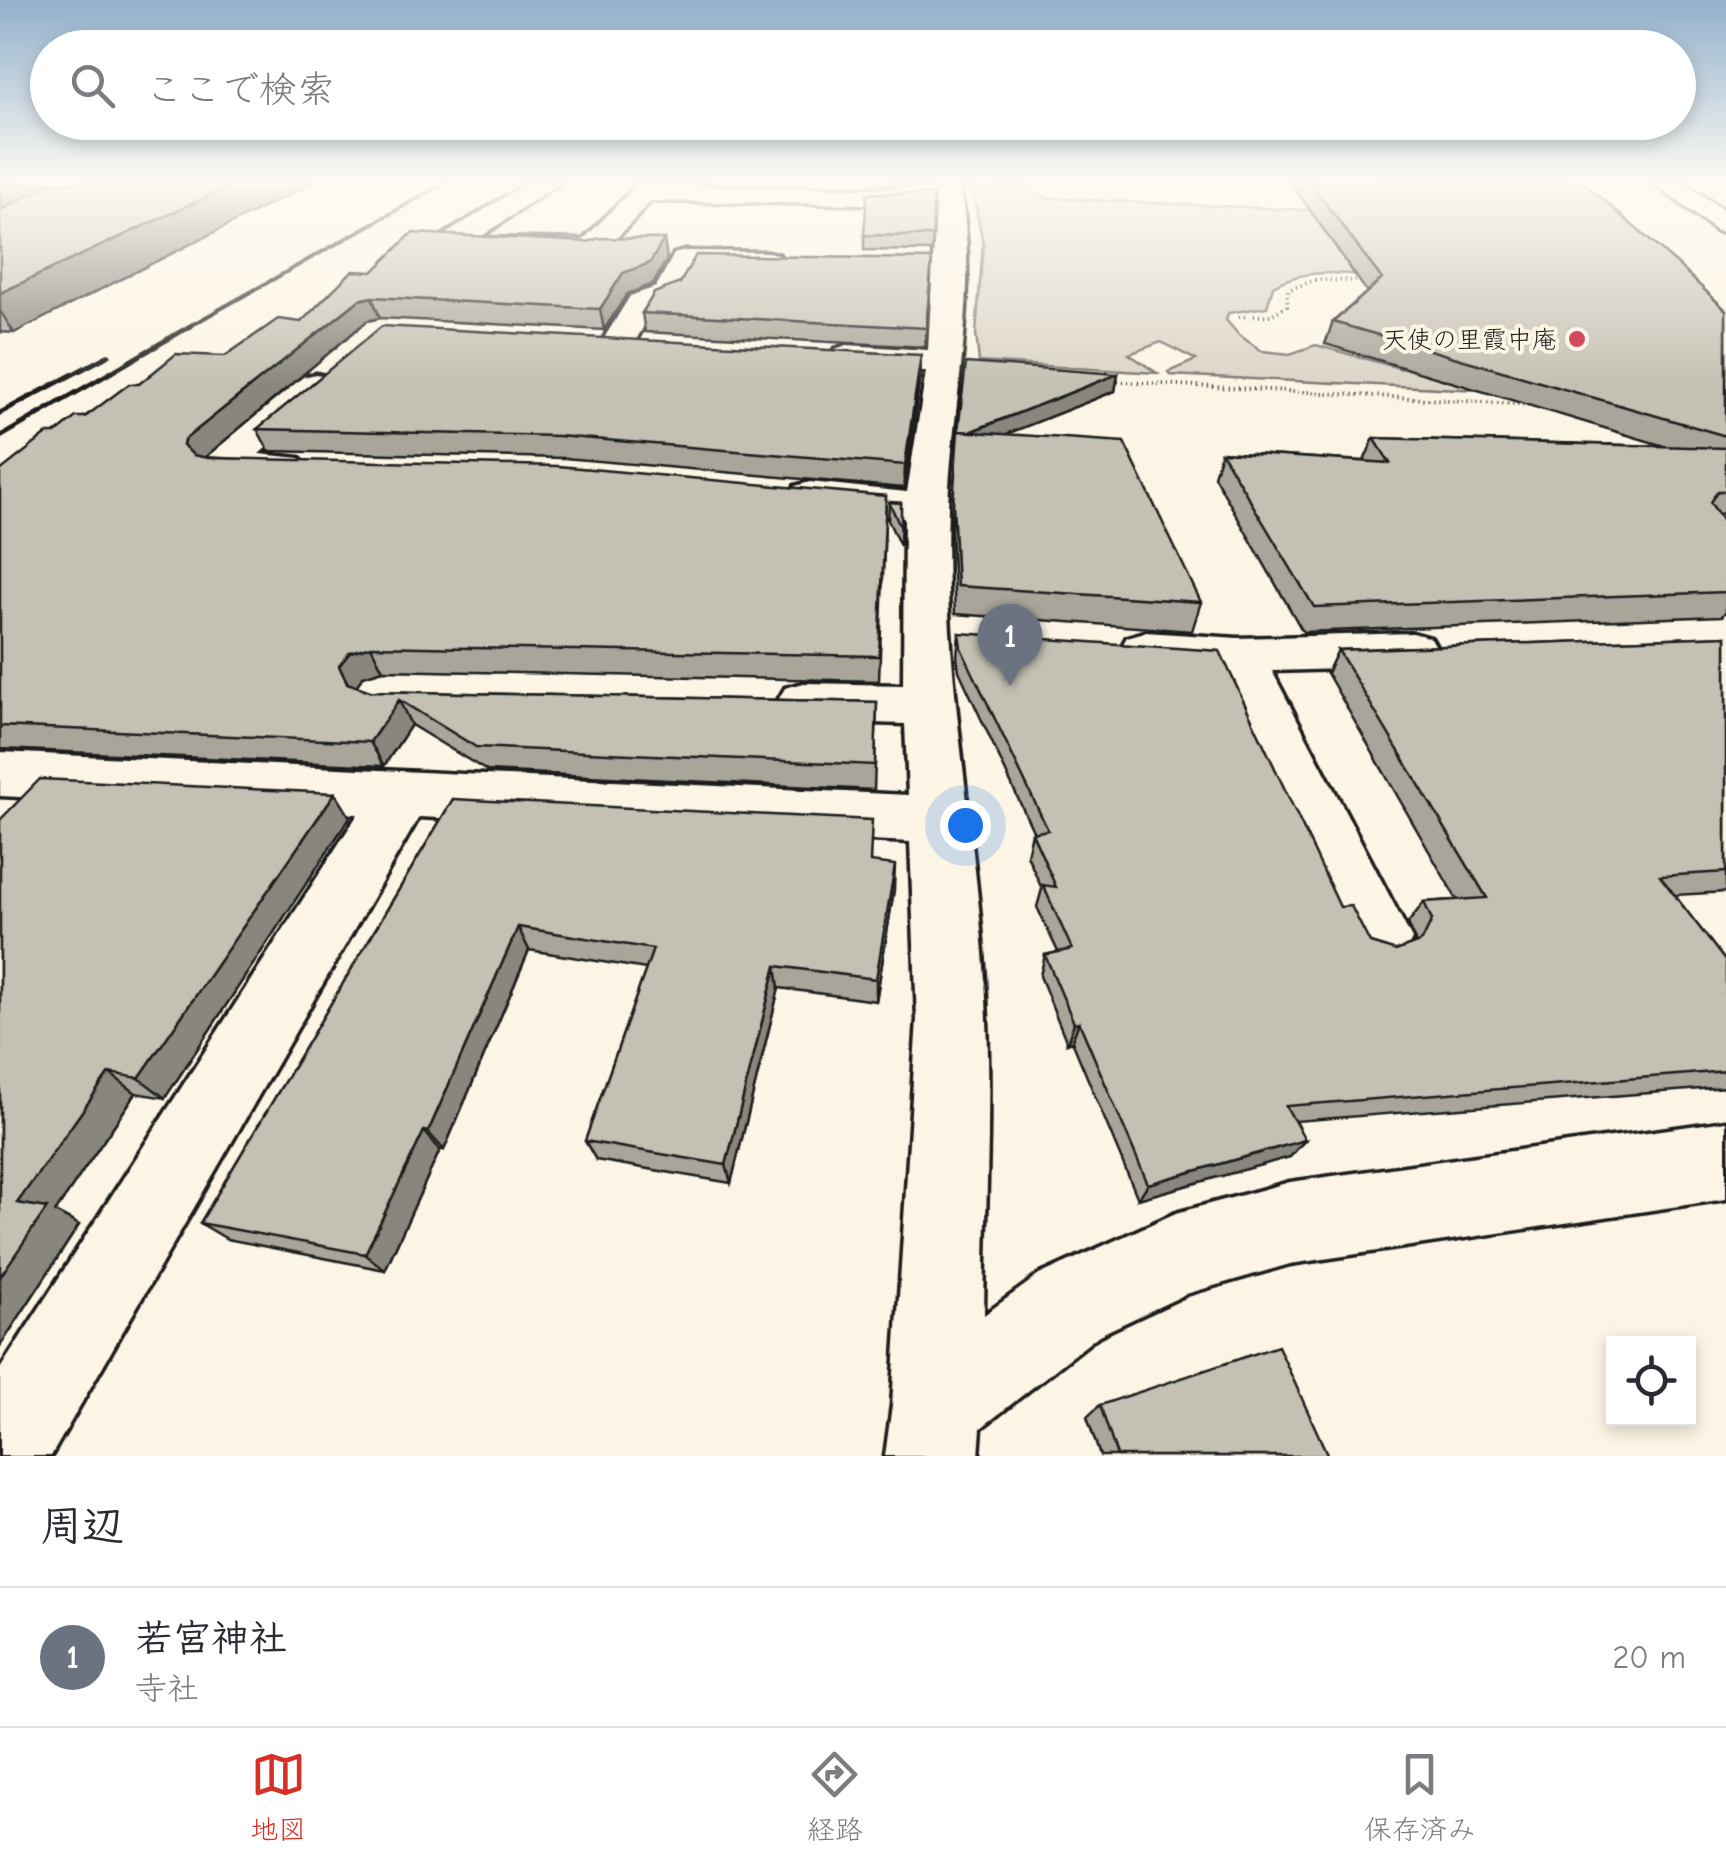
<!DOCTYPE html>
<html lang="ja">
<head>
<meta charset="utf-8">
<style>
  :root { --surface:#fff; --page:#f7f7f7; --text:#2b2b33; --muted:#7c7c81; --line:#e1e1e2; --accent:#d93025 }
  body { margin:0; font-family:"Comic Neue","Klee One",sans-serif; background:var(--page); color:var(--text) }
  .controls { position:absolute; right:30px; bottom:30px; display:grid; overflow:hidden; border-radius:0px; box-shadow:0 5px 15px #0003 }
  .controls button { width:90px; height:90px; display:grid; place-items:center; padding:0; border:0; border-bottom:2px solid var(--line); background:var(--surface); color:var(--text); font:50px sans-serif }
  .you { position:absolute; left:965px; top:825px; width:35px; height:35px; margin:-25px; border:8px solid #fff; border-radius:50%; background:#1a73e8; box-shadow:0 0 0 15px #1a73e833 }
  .badge { display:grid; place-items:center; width:65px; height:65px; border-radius:50%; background:var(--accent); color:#fff; font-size:32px; font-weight:700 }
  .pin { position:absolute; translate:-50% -82px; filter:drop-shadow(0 2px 5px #0008) }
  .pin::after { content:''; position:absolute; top:52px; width:35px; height:30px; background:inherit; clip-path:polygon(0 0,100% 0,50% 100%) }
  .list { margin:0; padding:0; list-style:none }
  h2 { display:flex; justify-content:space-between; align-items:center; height:130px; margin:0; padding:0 40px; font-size:42px }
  h2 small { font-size:32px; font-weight:400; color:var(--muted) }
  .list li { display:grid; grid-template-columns:65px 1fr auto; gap:30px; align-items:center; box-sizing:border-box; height:140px; padding:0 40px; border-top:2px solid var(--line) }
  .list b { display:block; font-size:38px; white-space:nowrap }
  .list p { margin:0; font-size:32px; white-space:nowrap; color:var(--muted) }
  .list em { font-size:32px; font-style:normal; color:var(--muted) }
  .icon { flex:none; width:55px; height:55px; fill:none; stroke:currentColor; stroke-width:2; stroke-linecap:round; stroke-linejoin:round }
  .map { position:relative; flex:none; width:1726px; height:1456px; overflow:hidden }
  .search { position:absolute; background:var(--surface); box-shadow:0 5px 15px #0003; left:30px; right:30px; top:30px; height:110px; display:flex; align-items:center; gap:25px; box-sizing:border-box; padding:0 35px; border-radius:55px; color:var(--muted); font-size:38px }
  .sheet { height:270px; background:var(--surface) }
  nav { display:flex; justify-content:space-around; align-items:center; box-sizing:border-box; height:140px; border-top:2px solid var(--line); background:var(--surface); font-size:28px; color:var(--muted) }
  nav a { display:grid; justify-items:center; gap:5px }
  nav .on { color:var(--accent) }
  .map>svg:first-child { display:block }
  .green { fill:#dbd5c8; stroke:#7c7872; stroke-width:2.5 }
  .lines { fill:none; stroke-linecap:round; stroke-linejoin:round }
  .minor-casing { stroke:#1c1c1c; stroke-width:7 }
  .major-casing { stroke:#1c1c1c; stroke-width:7 }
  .path { stroke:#1c1c1c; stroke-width:4; stroke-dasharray:1 4; stroke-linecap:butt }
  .minor { fill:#fcf5e5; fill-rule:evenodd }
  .major { fill:#fcf5e5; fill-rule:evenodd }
  .rail-far1 { stroke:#1c1c1c; stroke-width:4 }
  .rail { stroke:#1c1c1c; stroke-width:5 }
  .wall { fill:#a9a59a; stroke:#1c1c1c; stroke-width:2.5 }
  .shaded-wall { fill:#89867d; stroke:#1c1c1c; stroke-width:2.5 }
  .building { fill:#c4c0b3; stroke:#1c1c1c; stroke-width:2.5 }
  .poi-dot { fill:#d1495b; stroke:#fcf5e5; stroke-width:4 }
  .labels { text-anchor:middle; stroke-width:8; stroke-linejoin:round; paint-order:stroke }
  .far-poi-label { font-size:25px; fill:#1c1c1c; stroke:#fcf5e5; text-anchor:end }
</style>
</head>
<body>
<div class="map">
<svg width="1726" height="1456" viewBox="0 0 1726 1456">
  <rect width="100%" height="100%" fill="#fcf5e5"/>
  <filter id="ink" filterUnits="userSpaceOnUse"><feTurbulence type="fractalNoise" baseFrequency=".01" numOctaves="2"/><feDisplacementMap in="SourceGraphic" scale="20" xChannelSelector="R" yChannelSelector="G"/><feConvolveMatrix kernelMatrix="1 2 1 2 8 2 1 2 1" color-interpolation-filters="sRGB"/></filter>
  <g filter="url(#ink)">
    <path class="green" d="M 971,183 L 1026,185 L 1046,198 L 1355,212 L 1391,278 C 1352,275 1308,265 1273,286 L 1267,307 L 1228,313 L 1226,320 L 1239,335 L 1262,351 L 1290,354 L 1316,345 L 1402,369 L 1427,351 L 1500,391 L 1170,375 L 1168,372 L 1196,360 L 1161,342 L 1129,354 L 1157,373 L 979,362 L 976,334 L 983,244 Z"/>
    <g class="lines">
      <defs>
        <g id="minor">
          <path d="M 527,183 L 559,183 L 479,238 L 583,240 L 635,187 L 644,185 L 934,189 L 933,183 L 959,183 C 981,290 952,400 948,507 C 941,679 981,849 987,1020 C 991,1118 985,1217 984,1315 L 1039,1275 L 1147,1226 L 1176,1213 L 1290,1182 L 1726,1121 L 1726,1199 L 1290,1264 L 1186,1294 L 1099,1335 L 981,1428 L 979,1456 L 885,1456 L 892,1405 L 917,1019 L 910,842 L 419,817 L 51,1456 L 0,1456 L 0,1369 L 358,814 L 0,796 L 0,752 L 908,795 L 905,724 L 804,721 L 785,716 L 777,702 L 785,688 L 804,683 L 903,685 L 904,518 L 810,508 L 795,504 L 789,495 L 795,486 L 810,482 L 907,492 L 926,372 L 847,367 L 835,363 L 829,356 L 835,349 L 847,345 L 928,350 L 936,205 L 651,201 L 601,255 L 591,258 L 436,252 L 431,246 L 436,240 Z"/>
          <path d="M 685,251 L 768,252 L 779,255 L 783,261 L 779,267 L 768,270 L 696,269 L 679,300 L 654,309 L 630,350 L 618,353 L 606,350 L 601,343 L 630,296 L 656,287 L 674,254 Z"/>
          <path d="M 316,374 L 329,377 L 334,385 L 329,393 L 259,454 L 300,458 L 306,467 L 300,476 L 285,479 L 207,475 L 200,466 L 207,457 L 303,377 Z"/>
          <path d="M 1145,632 L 1238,638 L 1413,633 L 1431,638 L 1438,650 L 1431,662 L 1413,667 L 1272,671 L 1412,939 L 1402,960 L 1379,968 L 1356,960 L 1220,671 L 1145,666 L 1127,661 L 1120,649 L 1127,637 Z"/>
        </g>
        <path id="major" d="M 1654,183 L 1685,183 L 1726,212 L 1726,233 L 1716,231 Z"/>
      </defs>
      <use href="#minor" class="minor-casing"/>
      <use href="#major" class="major-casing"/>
      <g class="path">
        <path d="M 1239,317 L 1271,315 L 1287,306 L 1288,290 L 1315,280 L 1366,281"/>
        <path d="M 1108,381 L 1535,405"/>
      </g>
      <use href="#minor" class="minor"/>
      <use href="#major" class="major"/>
      <path class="rail-far1" d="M 188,327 L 445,183"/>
      <g class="rail">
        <path d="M 0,413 L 109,355"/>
        <path d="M 0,437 L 192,325"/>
      </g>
    </g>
    <g class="wall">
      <path d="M 0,183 L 14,333 L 0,332 Z"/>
      <path d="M 868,183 L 931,183 L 930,185 Z"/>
      <path d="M 1291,183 L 1584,183 L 1726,310 L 1726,513 L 1718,514 L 1726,526 L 1726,611 L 1722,616 L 1303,632 L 1214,476 L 1221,452 L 1364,461 L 1374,438 L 1664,446 L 1325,344 L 1333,322 L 1367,292 Z"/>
      <path d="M 864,235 L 933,236 L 932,251 L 864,250 Z"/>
      <path d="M 667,259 L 653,284 L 627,294 L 604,330 L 380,318 L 367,321 L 204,457 L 886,496 L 879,681 L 383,670 L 363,676 L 356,686 L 370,691 L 877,702 L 874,790 L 487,771 L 411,725 L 384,766 L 0,749 L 0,471 L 55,434 L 139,384 L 225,356 L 301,322 L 373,272 Z"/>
      <path d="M 931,277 L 925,347 L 645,332 L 642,313 Z"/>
      <path d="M 921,355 L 920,376 L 904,488 L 564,458 L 269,451 L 257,429 Z"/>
      <path d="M 1118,374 L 1115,391 L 1006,434 L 1201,602 L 1192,631 L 955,614 L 951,532 L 958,431 Z"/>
      <path d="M 889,502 L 901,503 L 900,546 L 888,520 Z"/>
      <path d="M 959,633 L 1340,907 L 1370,943 L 1396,951 L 1414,944 L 1415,941 L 1408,923 L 1424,902 L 1457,900 L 1327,673 L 1338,650 L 1726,636 L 1726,892 L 1674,895 L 1726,962 L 1726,1087 L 1295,1121 L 1305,1140 L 1290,1157 L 1138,1199 L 1072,1041 L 1067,1043 L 1040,976 L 1045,955 L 1058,952 L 1037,907 L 1042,889 L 1027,855 L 1032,833 L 1034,833 L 959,671 L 957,656 Z"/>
      <path d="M 335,793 L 350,817 L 165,1098 L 136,1093 L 55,1212 L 79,1225 L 0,1346 L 0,820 Z"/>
      <path d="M 453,799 L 871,862 L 894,889 L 876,1001 L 779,988 L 731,1183 L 596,1160 L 585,1141 L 646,969 L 529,950 L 444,1150 L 440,1150 L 385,1270 L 227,1239 L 200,1223 Z"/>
      <path d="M 1100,1405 L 1328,1456 L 1100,1456 L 1087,1417 Z"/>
    </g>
    <g class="shaded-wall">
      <path d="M 74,183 L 0,226 L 0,184 Z"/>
      <path d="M 236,183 L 312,183 L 14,333 L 0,311 L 0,293 Z"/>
      <path d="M 664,239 L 667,259 L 653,284 L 627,294 L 604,330 L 600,309 L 623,273 Z"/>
      <path d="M 372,297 L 380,318 L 367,321 L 198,463 L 183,445 L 184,440 L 359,300 Z"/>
      <path d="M 921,355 L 920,376 L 904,488 L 905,465 Z"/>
      <path d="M 1118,374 L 1115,391 L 956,454 L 958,437 Z"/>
      <path d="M 371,646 L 383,670 L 363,676 L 353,691 L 361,708 L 339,666 L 350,652 Z"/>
      <path d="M 399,700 L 411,725 L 384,766 L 370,742 Z"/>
      <path d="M 335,793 L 350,817 L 165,1098 L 139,1078 Z"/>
      <path d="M 895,865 L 894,889 L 876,1001 L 876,979 Z"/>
      <path d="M 518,927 L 529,950 L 444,1150 L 428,1132 Z"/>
      <path d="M 776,966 L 779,988 L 731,1183 L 726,1165 Z"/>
      <path d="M 1079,1022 L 1072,1041 L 1067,1043 L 1074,1023 Z"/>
      <path d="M 109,1073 L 136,1093 L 55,1212 L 79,1225 L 0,1346 L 0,1277 L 17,1203 Z"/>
      <path d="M 424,1131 L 440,1150 L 385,1270 L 365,1254 Z"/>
      <path d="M 1305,1140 L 1290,1157 L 1138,1199 L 1148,1184 Z"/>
    </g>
    <g class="building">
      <path d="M 51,183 L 236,183 L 0,293 L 0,211 Z"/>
      <path d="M 1310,183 L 1584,183 L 1678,265 L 1726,310 L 1726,436 L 1333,322 L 1382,279 Z"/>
      <path d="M 867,193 L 933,194 L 933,236 L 864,235 Z"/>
      <path d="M 412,233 L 587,242 L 600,238 L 664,239 L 650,263 L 623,273 L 600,309 L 372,297 L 359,300 L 184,440 L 183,445 L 193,455 L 208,458 L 558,466 L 886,496 L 879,656 L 371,646 L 350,652 L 339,666 L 347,683 L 370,691 L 877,702 L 875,765 L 476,747 L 399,700 L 370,742 L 0,726 L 0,471 L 47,434 L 55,434 L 76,417 L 85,417 L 129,384 L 139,384 L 176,354 L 225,356 L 278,319 L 301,322 L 352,271 L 373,272 Z"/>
      <path d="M 696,255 L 932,259 L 926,328 L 642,313 L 654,293 L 680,283 Z"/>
      <path d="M 382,326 L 921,355 L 905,465 L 558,436 L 257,429 Z"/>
      <path d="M 966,363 L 1118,374 L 969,432 L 958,431 Z"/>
      <path d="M 958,431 L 1124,442 L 1201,602 L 957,586 L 953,503 Z"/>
      <path d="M 1374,438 L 1726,448 L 1726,491 L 1718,491 L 1710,502 L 1726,526 L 1726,592 L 1314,607 L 1221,452 L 1390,463 Z"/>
      <path d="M 889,502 L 901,503 L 901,528 Z"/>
      <path d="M 959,633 L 1220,651 L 1340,907 L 1351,906 L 1370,943 L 1396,951 L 1422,941 L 1432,920 L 1424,902 L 1487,898 L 1338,650 L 1726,636 L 1726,872 L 1660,876 L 1726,962 L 1726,1071 L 1286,1106 L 1305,1140 L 1148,1184 L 1079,1022 L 1074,1023 L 1045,955 L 1072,949 L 1043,885 L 1056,887 L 1032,833 L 1048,830 L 961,648 Z"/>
      <path d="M 40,779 L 335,793 L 139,1078 L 109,1073 L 17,1203 L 47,1208 L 0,1277 L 0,820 Z"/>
      <path d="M 453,799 L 872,820 L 870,862 L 895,865 L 876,979 L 776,966 L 726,1165 L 585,1141 L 653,949 L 518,927 L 428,1132 L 424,1131 L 365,1254 L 200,1223 Z"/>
      <path d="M 1278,1346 L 1328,1456 L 1117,1456 L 1100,1405 Z"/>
    </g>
  </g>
  <linearGradient id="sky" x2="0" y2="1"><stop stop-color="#91b0cc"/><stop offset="0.47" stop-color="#fefaf3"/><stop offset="1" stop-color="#fefaf3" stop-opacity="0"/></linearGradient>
  <rect width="1726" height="387" fill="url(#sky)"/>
  <circle class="poi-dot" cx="1577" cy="339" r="10"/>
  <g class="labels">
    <g class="far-poi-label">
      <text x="1557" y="348">天使の里霞中庵</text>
    </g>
  </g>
</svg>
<div class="controls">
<button><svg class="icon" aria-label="locate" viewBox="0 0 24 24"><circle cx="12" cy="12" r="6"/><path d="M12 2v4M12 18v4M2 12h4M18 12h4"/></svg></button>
</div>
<div class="you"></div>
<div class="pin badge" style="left:1010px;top:686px;background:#6b7280">1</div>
<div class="search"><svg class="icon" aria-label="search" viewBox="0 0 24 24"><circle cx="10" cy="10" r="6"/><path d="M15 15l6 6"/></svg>ここで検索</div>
</div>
<section class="sheet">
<h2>周辺<small></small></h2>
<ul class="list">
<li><span class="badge" style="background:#6b7280">1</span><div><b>若宮神社</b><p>寺社</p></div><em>20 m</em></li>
</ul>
</section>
<nav>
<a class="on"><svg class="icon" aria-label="map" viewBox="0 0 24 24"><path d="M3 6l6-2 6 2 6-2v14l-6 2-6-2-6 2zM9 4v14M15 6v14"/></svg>地図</a>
<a><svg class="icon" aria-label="directions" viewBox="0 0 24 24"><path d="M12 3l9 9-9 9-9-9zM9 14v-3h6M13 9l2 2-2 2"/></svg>経路</a>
<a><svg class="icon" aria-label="saved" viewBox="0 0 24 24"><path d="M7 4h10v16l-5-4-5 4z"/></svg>保存済み</a>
</nav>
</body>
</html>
